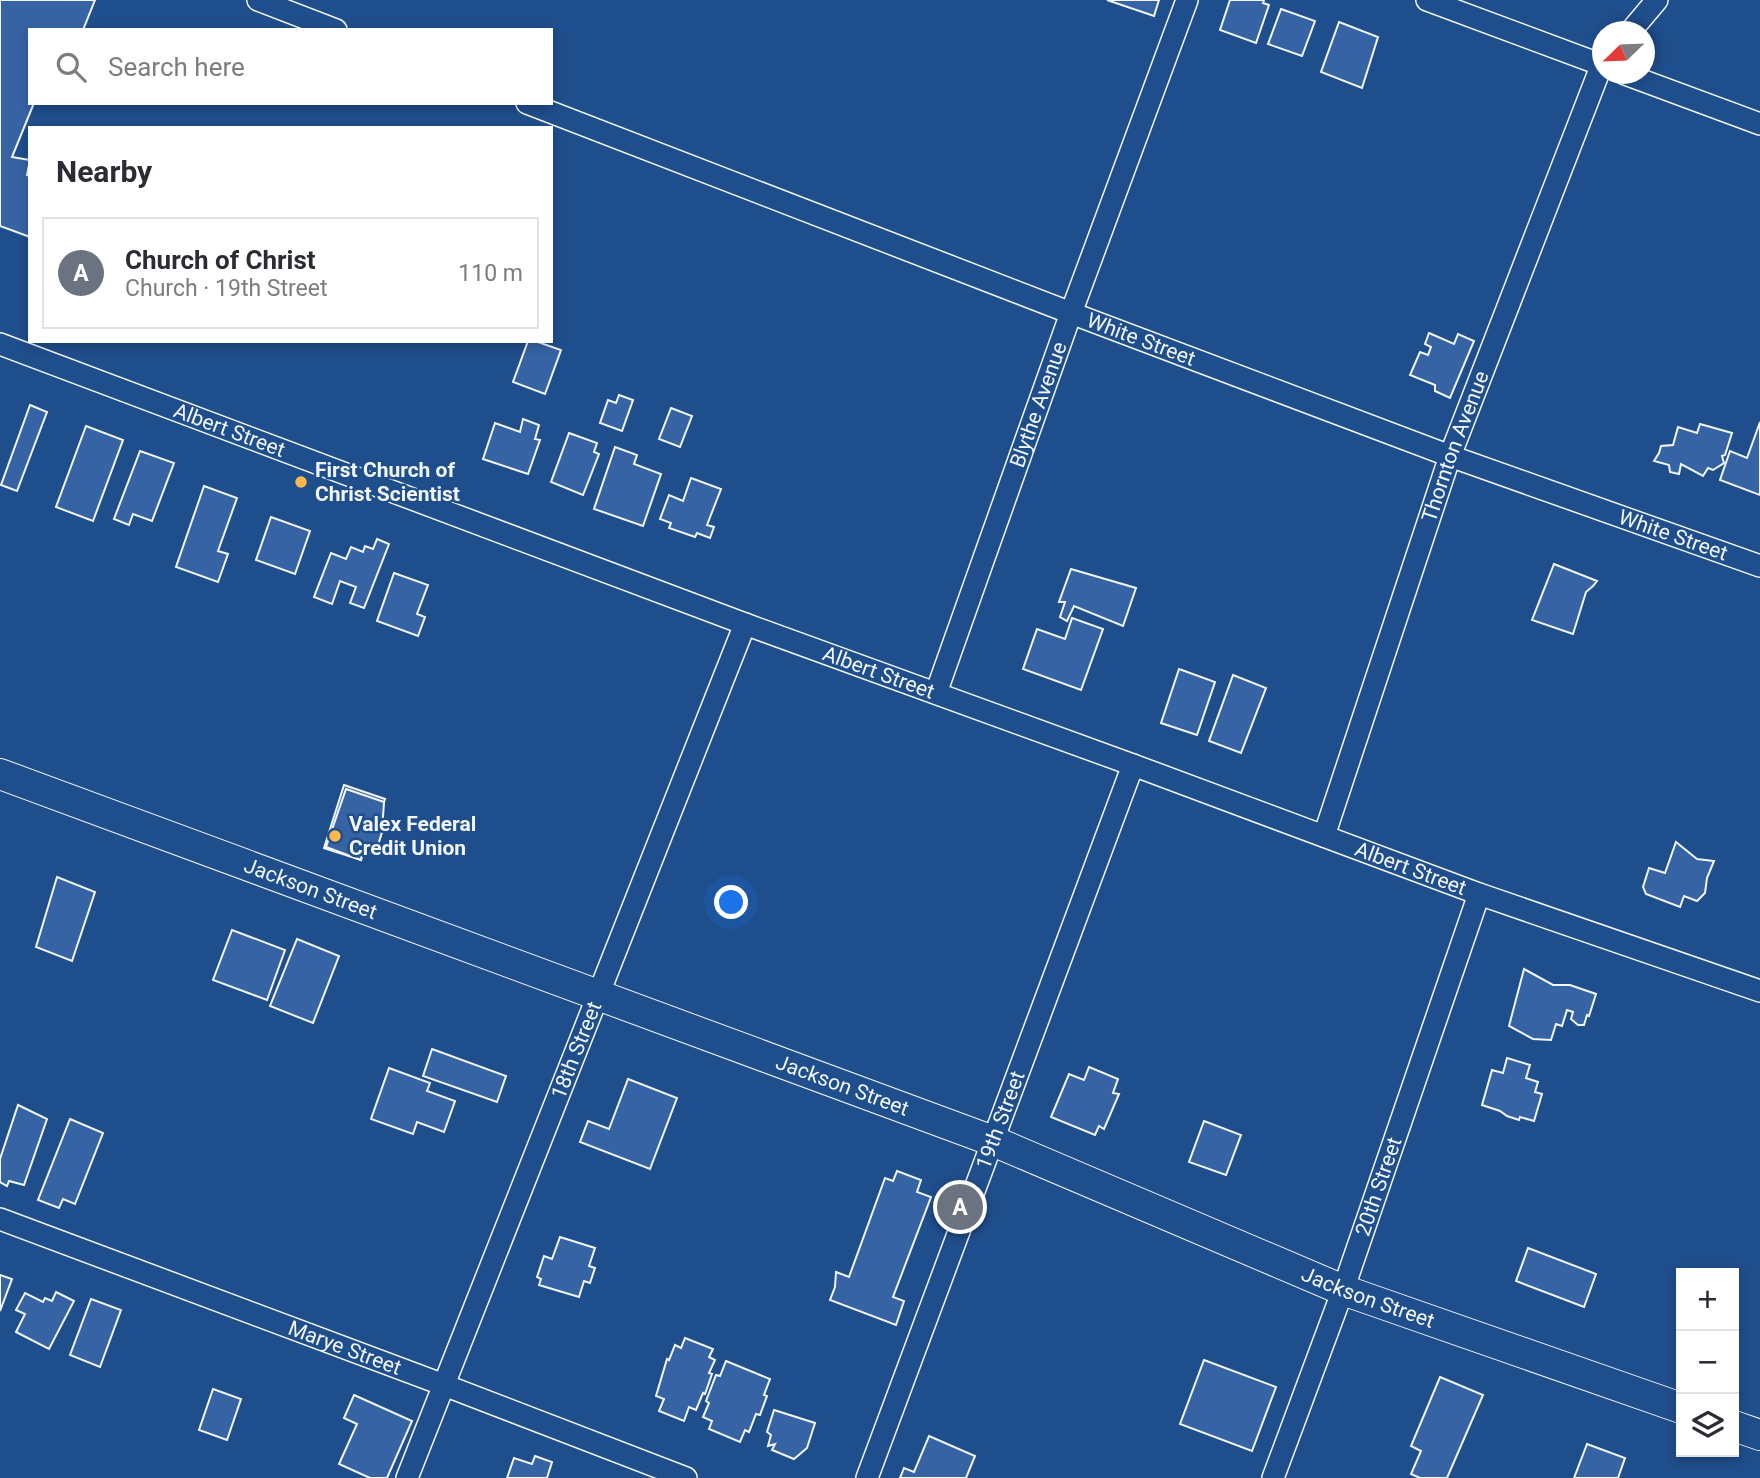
<!DOCTYPE html>
<html lang="en">
<head>
<meta charset="utf-8">
<style>
  :root { --surface:#fff; --page:#f2f2f3; --text:#2b2b33; --muted:#7c7c81; --line:#e1e1e2; --accent:#2563eb }
  body { margin:0; font-family:Roboto,sans-serif; background:var(--page); color:var(--text) }
  .controls { position:absolute; right:21px; bottom:21px; display:grid; overflow:hidden; border-radius:0px; box-shadow:0 4px 10px #0003 }
  .controls button { width:63px; height:63px; display:grid; place-items:center; padding:0; border:0; border-bottom:2px solid var(--line); background:var(--surface); color:var(--text); font:35px sans-serif }
  .compass { position:absolute; left:1592px; top:21px; width:63px; height:63px; border-radius:50%; background:var(--surface); box-shadow:0 4px 10px #0003; rotate:247deg }
  .you { position:absolute; left:732px; top:903px; width:24px; height:24px; margin:-18px; border:5px solid #fff; border-radius:50%; background:#1a73e8; box-shadow:0 0 0 10px #1a73e833 }
  .badge { display:grid; place-items:center; width:46px; height:46px; border-radius:50%; background:var(--accent); color:#fff; font-size:23px; font-weight:700 }
  .pin { position:absolute; translate:-50% -50%; border:4px solid #fff; box-shadow:0 2px 7px #0006 }
  .list { margin:0; padding:0; list-style:none }
  h2 { display:flex; justify-content:space-between; align-items:center; height:91px; margin:0; padding:0 28px; font-size:30px }
  h2 small { font-size:23px; font-weight:400; color:var(--muted) }
  .list li { display:grid; grid-template-columns:46px 1fr auto; gap:21px; align-items:center; box-sizing:border-box; height:112px; margin:0 14px 14px; padding:0 14px; border:2px solid var(--line); border-radius:0px }
  .list b { display:block; font-size:26px; white-space:nowrap }
  .list p { margin:0; font-size:23px; white-space:nowrap; color:var(--muted) }
  .list em { font-size:23px; font-style:normal; color:var(--muted) }
  .icon { flex:none; width:38px; height:38px; fill:none; stroke:currentColor; stroke-width:2; stroke-linecap:round; stroke-linejoin:round }
  .map { position:relative; flex:none; width:1760px; height:1478px; overflow:hidden }
  .search { position:absolute; background:var(--surface); box-shadow:0 4px 10px #0003; left:28px; top:28px; width:525px; height:77px; display:flex; align-items:center; gap:18px; box-sizing:border-box; padding:0 24px; border-radius:0px; color:var(--muted); font-size:26px }
  .panel { position:absolute; background:var(--surface); box-shadow:0 4px 10px #0003; left:28px; top:126px; width:525px; height:217px; border-radius:0px }
  .map>svg:first-child { display:block }
  .building { fill:#3563a3; stroke:#f2f6ff; stroke-width:2 }
  .lines { fill:none; stroke-linecap:round; stroke-linejoin:round }
  .minor-casing { stroke:#f2f6ff; stroke-width:24 }
  .secondary-casing { stroke:#f2f6ff; stroke-width:32 }
  .minor { stroke:#1f4e8c; stroke-width:21 }
  .secondary { stroke:#1f4e8c; stroke-width:30 }
  .poi-dot { fill:#ffb74d; stroke:#1f4e8c; stroke-width:2.5 }
  .labels { text-anchor:middle; stroke-width:5; stroke-linejoin:round; paint-order:stroke }
  .street-label { font-size:21px; fill:#f2f6ff; stroke:#1f4e8c }
  .poi-label { font-size:21px; font-weight:bold; fill:#f2f6ff; stroke:#1f4e8c; text-anchor:start }
</style>
</head>
<body>
<div class="map">
<svg width="1760" height="1478" viewBox="0 0 1760 1478">
  <rect width="100%" height="100%" fill="#1f4e8c"/>
  <g class="building">
    <path d="M 0,0 L 95,0 L 83,30 L 30,30 L 30,103 L 34,103 L 12,157 L 30,160 L 27,175 L 30,176 L 30,237 L 0,226 Z"/>
    <path d="M 1107,0 L 1159,0 L 1154,16 Z"/>
    <path d="M 1230,0 L 1264,0 L 1263,3 L 1269,5 L 1256,43 L 1220,30 Z"/>
    <path d="M 1281,9 L 1315,21 L 1302,56 L 1268,44 Z"/>
    <path d="M 1339,22 L 1378,37 L 1362,88 L 1321,72 Z"/>
    <path d="M 1429,333 L 1454,344 L 1458,334 L 1474,341 L 1450,398 L 1435,391 L 1435,385 L 1410,375 L 1420,352 L 1428,355 L 1431,347 L 1425,344 Z"/>
    <path d="M 528,341 L 535,341 L 561,350 L 545,394 L 513,382 Z"/>
    <path d="M 619,395 L 633,400 L 622,431 L 600,423 L 608,400 L 616,403 Z"/>
    <path d="M 30,405 L 47,412 L 17,491 L 1,485 Z"/>
    <path d="M 671,408 L 692,416 L 680,447 L 659,439 Z"/>
    <path d="M 523,419 L 539,425 L 535,439 L 540,440 L 528,474 L 483,459 L 495,423 L 520,432 Z"/>
    <path d="M 1760,422 L 1760,495 L 1720,480 L 1730,451 L 1747,458 Z"/>
    <path d="M 1700,424 L 1732,433 L 1725,455 L 1722,456 L 1724,463 L 1713,470 L 1708,468 L 1703,476 L 1681,464 L 1679,474 L 1670,472 L 1669,465 L 1654,461 L 1659,453 L 1661,446 L 1673,445 L 1678,427 L 1697,433 Z"/>
    <path d="M 86,426 L 123,440 L 93,521 L 56,507 Z"/>
    <path d="M 569,433 L 597,443 L 594,452 L 599,454 L 583,495 L 551,482 Z"/>
    <path d="M 615,447 L 637,455 L 634,464 L 661,474 L 643,526 L 594,509 Z"/>
    <path d="M 140,451 L 174,463 L 152,521 L 133,514 L 129,525 L 114,519 Z"/>
    <path d="M 691,478 L 721,489 L 707,525 L 714,527 L 710,538 L 697,533 L 695,537 L 669,528 L 671,523 L 660,519 L 669,495 L 683,501 Z"/>
    <path d="M 204,486 L 237,498 L 218,551 L 228,554 L 218,582 L 176,567 Z"/>
    <path d="M 271,517 L 310,531 L 295,574 L 256,560 Z"/>
    <path d="M 377,539 L 389,544 L 364,608 L 350,603 L 356,587 L 340,581 L 332,604 L 314,597 L 331,553 L 346,559 L 351,547 L 363,552 L 365,546 L 373,549 Z"/>
    <path d="M 1554,564 L 1597,581 L 1593,586 L 1586,592 L 1573,634 L 1532,620 Z"/>
    <path d="M 1071,569 L 1136,588 L 1123,626 L 1074,606 L 1067,621 L 1060,617 L 1065,602 L 1059,602 Z"/>
    <path d="M 394,573 L 428,585 L 417,614 L 425,617 L 418,636 L 377,621 Z"/>
    <path d="M 1072,618 L 1103,629 L 1081,690 L 1023,669 L 1037,629 L 1065,639 Z"/>
    <path d="M 1179,669 L 1215,682 L 1197,735 L 1161,723 Z"/>
    <path d="M 1233,675 L 1266,688 L 1241,753 L 1209,741 Z"/>
    <path d="M 344,785 L 385,799 L 375,829 L 382,832 L 377,847 L 366,844 L 361,860 L 324,848 Z"/>
    <path d="M 346,789 L 384,802 L 382,832 L 375,855 L 362,850 L 361,860 L 326,847 Z"/>
    <path d="M 1676,842 L 1697,859 L 1714,861 L 1707,878 L 1705,893 L 1697,901 L 1684,896 L 1680,907 L 1646,894 L 1643,887 L 1649,868 L 1665,873 Z"/>
    <path d="M 57,877 L 95,892 L 72,961 L 36,947 Z"/>
    <path d="M 232,930 L 285,950 L 267,1000 L 213,980 Z"/>
    <path d="M 297,939 L 339,956 L 313,1023 L 270,1006 Z"/>
    <path d="M 1524,969 L 1553,985 L 1570,985 L 1596,994 L 1589,1016 L 1587,1015 L 1584,1025 L 1578,1025 L 1571,1019 L 1573,1012 L 1567,1010 L 1562,1026 L 1556,1024 L 1551,1040 L 1533,1039 L 1509,1026 Z"/>
    <path d="M 432,1049 L 506,1076 L 497,1102 L 423,1076 Z"/>
    <path d="M 1507,1058 L 1530,1065 L 1526,1078 L 1538,1082 L 1535,1092 L 1542,1094 L 1534,1121 L 1520,1117 L 1519,1120 L 1507,1116 L 1500,1111 L 1482,1105 L 1492,1070 L 1503,1073 Z"/>
    <path d="M 1089,1067 L 1118,1079 L 1113,1093 L 1119,1094 L 1104,1129 L 1099,1126 L 1095,1135 L 1051,1117 L 1069,1074 L 1084,1080 Z"/>
    <path d="M 389,1068 L 430,1083 L 427,1091 L 455,1101 L 444,1132 L 417,1122 L 413,1134 L 371,1119 Z"/>
    <path d="M 628,1079 L 677,1098 L 650,1169 L 580,1142 L 588,1121 L 609,1129 Z"/>
    <path d="M 18,1105 L 47,1119 L 24,1185 L 9,1181 L 7,1186 L 0,1182 L 0,1159 Z"/>
    <path d="M 70,1119 L 103,1133 L 75,1204 L 63,1199 L 59,1208 L 38,1200 Z"/>
    <path d="M 1204,1121 L 1241,1135 L 1226,1175 L 1189,1162 Z"/>
    <path d="M 897,1171 L 921,1180 L 917,1192 L 931,1197 L 893,1297 L 904,1301 L 896,1325 L 830,1300 L 835,1287 L 836,1272 L 849,1277 L 885,1178 L 893,1181 Z"/>
    <path d="M 560,1237 L 595,1248 L 589,1266 L 595,1268 L 590,1283 L 584,1281 L 579,1297 L 539,1285 L 541,1279 L 537,1277 L 544,1256 L 552,1259 Z"/>
    <path d="M 1528,1248 L 1596,1274 L 1584,1307 L 1516,1281 Z"/>
    <path d="M 0,1275 L 12,1279 L 0,1311 Z"/>
    <path d="M 56,1292 L 74,1301 L 49,1349 L 16,1332 L 25,1314 L 16,1310 L 25,1293 L 43,1302 L 45,1298 L 52,1301 Z"/>
    <path d="M 91,1299 L 121,1310 L 100,1367 L 70,1355 Z"/>
    <path d="M 685,1338 L 713,1349 L 709,1357 L 715,1360 L 709,1373 L 712,1374 L 705,1394 L 703,1393 L 696,1410 L 689,1407 L 684,1421 L 659,1411 L 664,1399 L 656,1396 L 667,1359 L 669,1360 L 675,1345 L 681,1348 Z"/>
    <path d="M 1204,1360 L 1276,1387 L 1252,1451 L 1180,1424 Z"/>
    <path d="M 726,1361 L 770,1379 L 764,1395 L 767,1396 L 760,1415 L 756,1414 L 749,1432 L 745,1430 L 740,1442 L 709,1429 L 712,1421 L 703,1417 L 709,1403 L 706,1401 L 716,1375 L 720,1376 Z"/>
    <path d="M 1440,1377 L 1483,1395 L 1447,1478 L 1420,1478 L 1411,1474 L 1421,1451 L 1411,1446 Z"/>
    <path d="M 213,1389 L 241,1399 L 227,1440 L 199,1430 Z"/>
    <path d="M 354,1395 L 412,1421 L 387,1478 L 370,1478 L 339,1464 L 357,1424 L 344,1418 Z"/>
    <path d="M 774,1410 L 815,1423 L 807,1448 L 794,1459 L 772,1450 L 775,1444 L 768,1446 L 771,1435 L 767,1432 Z"/>
    <path d="M 929,1436 L 975,1456 L 966,1478 L 900,1478 L 904,1468 L 914,1472 Z"/>
    <path d="M 1587,1444 L 1625,1458 L 1618,1478 L 1574,1478 Z"/>
    <path d="M 535,1456 L 552,1462 L 547,1478 L 507,1478 L 514,1458 L 532,1464 Z"/>
  </g>
  <g class="lines">
    <defs>
      <g id="minor">
        <path d="M 258,0 L 336,30"/>
        <path d="M 1427,0 L 1602,65"/>
        <path d="M 1630,32 L 1657,0"/>
        <path d="M 1625,74 L 1760,124"/>
        <path id="s1" d="M 527,103 L 1071,313 L 1450,456 L 1760,566"/>
        <path id="s2" d="M 0,344 L 745,624 L 1133,765 L 1479,894 L 1760,991"/>
        <path id="s3" d="M 936,693 L 1071,313 L 1187,0"/>
        <path id="s4" d="M 1324,836 L 1450,456 L 1602,64"/>
        <path id="s5" d="M 0,1219 L 444,1385 L 686,1478"/>
        <path id="s6" d="M 407,1478 L 745,624"/>
        <path id="s7" d="M 867,1478 L 1133,765"/>
        <path id="s8" d="M 1273,1478 L 1343,1290 L 1479,894"/>
      </g>
      <g id="secondary">
        <path id="s9" d="M 0,774 L 993,1141 L 1343,1290 L 1681,1408"/>
        <path d="M 1734,1426 L 1760,1435"/>
      </g>
    </defs>
    <use href="#minor" class="minor-casing"/>
    <use href="#secondary" class="secondary-casing"/>
    <use href="#minor" class="minor"/>
    <use href="#secondary" class="secondary"/>
  </g>
  <g class="poi-dot">
    <circle cx="301" cy="482" r="7"/>
    <circle cx="335" cy="836" r="7"/>
  </g>
  <g class="labels">
    <g class="street-label">
      <text dy="7" stroke="none"><textPath href="#s1" startOffset="658">White Street</textPath></text>
      <text dy="7" stroke="none"><textPath href="#s3" startOffset="306">Blythe Avenue</textPath></text>
      <text dy="7" stroke="none"><textPath href="#s2" startOffset="245">Albert Street</textPath></text>
      <text dy="7" stroke="none"><textPath href="#s4" startOffset="411">Thornton Avenue</textPath></text>
      <text dy="7" stroke="none"><textPath href="#s1" startOffset="1225">White Street</textPath></text>
      <text dy="7" stroke="none"><textPath href="#s2" startOffset="938">Albert Street</textPath></text>
      <text dy="7" stroke="none"><textPath href="#s2" startOffset="1505">Albert Street</textPath></text>
      <text dy="7" stroke="none"><textPath href="#s9" startOffset="331">Jackson Street</textPath></text>
      <text dy="7" stroke="none"><textPath href="#s6" startOffset="460">18th Street</textPath></text>
      <text dy="7" stroke="none"><textPath href="#s9" startOffset="898">Jackson Street</textPath></text>
      <text dy="7" stroke="none"><textPath href="#s7" startOffset="382">19th Street</textPath></text>
      <text dy="7" stroke="none"><textPath href="#s8" startOffset="310">20th Street</textPath></text>
      <text dy="7" stroke="none"><textPath href="#s9" startOffset="1465">Jackson Street</textPath></text>
      <text dy="7" stroke="none"><textPath href="#s5" startOffset="368">Marye Street</textPath></text>
    </g>
    <g class="poi-label">
      <text x="315" y="477">First Church of<tspan x="315" dy="24">Christ Scientist</tspan></text>
      <text x="349" y="831">Valex Federal<tspan x="349" dy="24">Credit Union</tspan></text>
    </g>
  </g>
</svg>
<div class="controls">
<button>+</button>
<button>−</button>
<button><svg class="icon" aria-label="layers" viewBox="0 0 24 24"><path d="M12 4l9 5-9 5-9-5zM3 14l9 5 9-5"/></svg></button>
</div>
<svg class="compass" viewBox="-18 -18 36 36"><path d="M0-13l5 13h-10z" fill="#e53935"/><path d="M0 13l5-13h-10z" fill="#7c7c81"/></svg>
<div class="you"></div>
<div class="pin badge" style="left:960px;top:1207px;background:#6b7280">A</div>
<div class="search"><svg class="icon" aria-label="search" viewBox="0 0 24 24"><circle cx="10" cy="10" r="6"/><path d="M15 15l6 6"/></svg>Search here</div>
<section class="panel">
<h2>Nearby<small></small></h2>
<ul class="list">
<li><span class="badge" style="background:#6b7280">A</span><div><b>Church of Christ</b><p>Church · 19th Street</p></div><em>110 m</em></li>
</ul>
</section>
</div>
</body>
</html>
